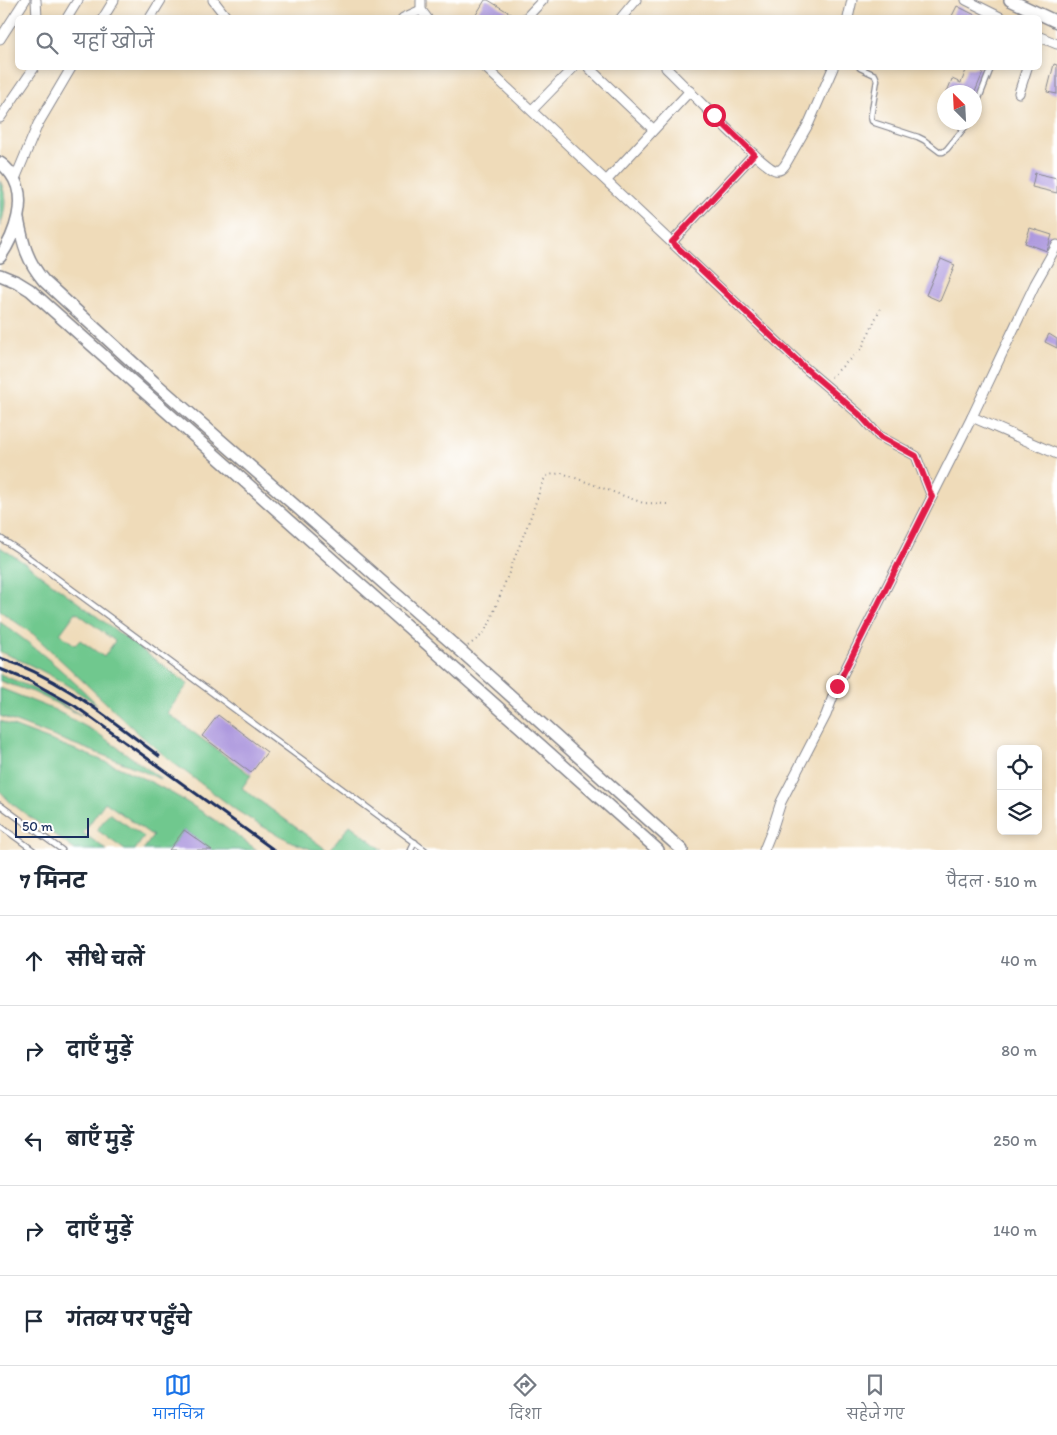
<!DOCTYPE html>
<html lang="hi">
<head>
<meta charset="utf-8">
<style>
  :root { --surface:#fff; --page:#f2f2f3; --text:#1f2937; --muted:#747a83; --line:#e0e1e3; --accent:#1a73e8 }
  body { margin:0; font-family:Itim,"Playpen Sans Deva",sans-serif; background:var(--page); color:var(--text) }
  .controls { position:absolute; right:15px; bottom:15px; display:grid; overflow:hidden; border-radius:8px; box-shadow:0 2px 8px #0003 }
  .controls button { width:45px; height:45px; display:grid; place-items:center; padding:0; border:0; border-bottom:1px solid var(--line); background:var(--surface); color:var(--text); font:25px sans-serif }
  .compass { position:absolute; left:937px; top:85px; width:45px; height:45px; border-radius:50%; background:var(--surface); box-shadow:0 2px 8px #0003; rotate:336deg }
  .scale { position:absolute; left:15px; bottom:12px; width:74px; box-sizing:border-box; padding-left:5px; border:2px solid #1b2f5e; border-top:0; font-size:14px; line-height:18px; white-space:nowrap; color:#1b2f5e; -webkit-text-stroke:4px #fff; paint-order:stroke }
  .stop { position:absolute; width:15px; height:15px; margin:-11px; border:4px solid #e11d48; border-radius:50%; background:#fff }
  .stop.end { background:#e11d48; border-color:#fff; box-shadow:0 1px 5px #0008 }
  .list { margin:0; padding:0; list-style:none }
  h2 { display:flex; justify-content:space-between; align-items:center; height:65px; margin:0; padding:0 20px; font-size:21px }
  h2 small { font-size:16px; font-weight:400; color:var(--muted) }
  .list li { display:grid; grid-template-columns:32px 1fr auto; gap:15px; align-items:center; box-sizing:border-box; height:90px; padding:0 20px; border-top:1px solid var(--line) }
  .list b { display:block; font-size:19px; white-space:nowrap }
  .list em { font-size:16px; font-style:normal; color:var(--muted) }
  .icon { flex:none; width:28px; height:28px; fill:none; stroke:currentColor; stroke-width:2; stroke-linecap:round; stroke-linejoin:round }
  .map { position:relative; flex:none; width:1057px; height:850px; overflow:hidden }
  .search { position:absolute; background:var(--surface); box-shadow:0 2px 8px #0003; left:15px; right:15px; top:15px; height:55px; display:flex; align-items:center; gap:12px; box-sizing:border-box; padding:0 18px; border-radius:8px; color:var(--muted); font-size:19px }
  .sheet { height:515px; background:var(--surface) }
  nav { display:flex; justify-content:space-around; align-items:center; box-sizing:border-box; height:70px; border-top:1px solid var(--line); background:var(--surface); font-size:14px; color:var(--muted) }
  nav a { display:grid; justify-items:center; gap:2px }
  nav .on { color:var(--accent) }
  .map>svg:first-child { display:block }
  .green { fill:#6fc88e; stroke:#457c76; fill-rule:evenodd }
  .building { fill:#ad99de }
  .lines { fill:none; stroke-linecap:round; stroke-linejoin:round }
  .service-casing { stroke:#85858c; stroke-width:7 }
  .minor-casing { stroke:#85858c; stroke-width:11 }
  .tertiary-casing { stroke:#85858c; stroke-width:14 }
  .path { stroke:#85858c; stroke-width:2; stroke-dasharray:1 4; stroke-linecap:butt }
  .service { stroke:#fff; stroke-width:4.5 }
  .minor { stroke:#fff; stroke-width:9 }
  .tertiary { stroke:#fff; stroke-width:11 }
  .rail { stroke:#1b2f5e; stroke-width:3 }
  .route { stroke:#e11d48; stroke-width:6 }
</style>
</head>
<body>
<div class="map">
<svg width="1057" height="850" viewBox="0 0 1057 850">
  <rect width="100%" height="100%" fill="#fff"/>
  <filter id="ink" filterUnits="userSpaceOnUse"><feTurbulence type="fractalNoise" baseFrequency=".02" numOctaves="2"/><feDisplacementMap in="SourceGraphic" scale="10" xChannelSelector="R" yChannelSelector="G"/><feConvolveMatrix kernelMatrix="1 2 1 2 8 2 1 2 1" color-interpolation-filters="sRGB"/></filter>
  <filter id="wash" filterUnits="userSpaceOnUse"><feTurbulence type="fractalNoise" baseFrequency=".0096" numOctaves="4" result="noise"/><feDisplacementMap in="SourceGraphic" scale="20" xChannelSelector="R" yChannelSelector="G"/><feGaussianBlur stdDeviation="1.12" result="paint"/><feColorMatrix in="noise" values="0 0 0 0 0 0 0 0 0 0 0 0 0 0 0 0 0 1.4 0 .05"/><feComposite in="paint" operator="in"/></filter>
  <g filter="url(#wash)">
    <rect width="100%" height="100%" fill="#efdbb9"/>
    <g class="green">
      <path d="M 0,181 C 8,196 5,212 0,227 Z"/>
      <path d="M 0,547 L 26,564 L 188,684 L 167,713 L 251,775 L 242,788 L 327,850 L 313,850 L 292,842 L 258,824 L 236,810 L 171,761 L 139,734 L 33,634 L 0,611 ZM 76,612 L 115,641 L 104,657 L 80,640 L 75,645 L 60,634 Z"/>
      <path d="M 0,622 C 36,647 68,675 99,706 C 65,683 39,667 0,652 Z"/>
      <path d="M 0,674 L 39,691 L 81,715 L 33,692 L 0,681 Z"/>
      <path d="M 0,688 L 55,710 L 96,732 L 160,778 L 160,779 L 129,765 L 0,716 Z"/>
      <path d="M 0,721 C 51,741 104,759 153,783 C 190,802 224,826 257,850 L 212,850 L 184,830 L 169,850 L 143,850 L 153,836 L 105,802 L 83,833 L 107,850 L 75,850 L 11,803 L 0,791 Z"/>
      <path d="M 109,813 L 144,837 L 135,850 L 125,850 L 97,830 Z"/>
      <path d="M 350,825 L 383,850 L 330,850 Z"/>
    </g>
    <g id="blocks">
      <g class="building">
        <path d="M 485,0 L 488,0 L 518,18 L 474,18 Z"/>
        <path d="M 957,6 L 981,18 L 951,18 Z"/>
        <path d="M 1054,64 L 1057,65 L 1057,94 L 1047,92 Z"/>
        <path d="M 967,68 L 985,68 L 975,92 L 947,92 L 952,79 L 961,83 Z"/>
        <path d="M 1035,173 L 1057,178 L 1057,193 L 1032,187 Z"/>
        <path d="M 1030,228 L 1052,235 L 1047,251 L 1025,243 Z"/>
        <path d="M 941,259 L 955,265 L 940,301 L 926,295 Z"/>
        <path d="M 1049,334 L 1057,339 L 1057,348 L 1045,342 Z"/>
        <path d="M 218,715 L 267,752 L 251,773 L 202,736 Z"/>
        <path d="M 184,830 L 212,850 L 169,850 Z"/>
      </g>
    </g>
  </g>
  <g filter="url(#ink)">
    <use href="#blocks" fill-opacity="0" stroke="#85858c" stroke-width="1"/>
    <g class="lines">
      <defs>
        <g id="service">
          <path d="M 860,68 L 875,75 L 877,80 L 871,116 L 872,121 L 875,123 L 918,137 L 924,140 L 940,152 L 943,152 L 947,149 L 969,122"/>
          <path d="M 974,111 L 991,68"/>
          <path d="M 0,538 L 20,551 L 425,850"/>
          <path d="M 0,805 L 62,850"/>
          <path d="M 0,826 L 33,850"/>
          <path d="M 411,850 L 415,842"/>
        </g>
        <g id="minor">
          <path d="M 36,0 L 37,18"/>
          <path d="M 213,0 L 227,18"/>
          <path d="M 421,0 L 421,10 L 427,18"/>
          <path d="M 966,0 L 1002,18"/>
          <path d="M 67,18 L 78,0"/>
          <path d="M 103,18 L 114,0"/>
          <path d="M 150,18 L 161,0"/>
          <path d="M 403,18 L 421,10"/>
          <path d="M 526,18 L 543,0"/>
          <path d="M 621,18 L 636,0"/>
          <path d="M 848,18 L 852,0"/>
          <path d="M 1040,37 L 1057,44"/>
          <path d="M 0,39 L 25,0"/>
          <path d="M 486,68 L 804,367 L 859,414 L 879,436 L 916,456 L 932,497"/>
          <path d="M 589,68 L 653,129"/>
          <path d="M 666,68 C 682,83 762,167 775,170 C 780,171 782,169 785,165 L 809,123 L 833,68"/>
          <path d="M 1019,93 L 1027,68"/>
          <path d="M 532,110 L 573,68"/>
          <path d="M 0,118 L 34,68"/>
          <path d="M 15,179 L 38,124 L 71,68"/>
          <path d="M 607,180 L 690,91"/>
          <path d="M 672,242 L 754,154"/>
          <path d="M 972,417 L 1057,454"/>
          <path d="M 764,850 L 772,830 L 781,802 L 826,715 L 837,686 L 972,417 L 1035,284 L 1057,245"/>
        </g>
        <g id="tertiary">
          <path d="M 1010,0 L 1057,22"/>
          <path d="M 0,163 C 5,166 8,170 11,174 C 29,198 15,235 0,257"/>
          <path d="M 18,219 C 23,244 27,261 44,281 L 154,382 L 461,651 L 682,850"/>
          <path d="M 0,275 L 17,282 L 30,290 L 658,850"/>
        </g>
      </defs>
      <use href="#service" class="service-casing"/>
      <use href="#minor" class="minor-casing"/>
      <use href="#tertiary" class="tertiary-casing"/>
      <g class="path">
        <path d="M 831,377 L 862,348 L 880,309"/>
        <path d="M 468,646 L 482,635 L 489,624 L 531,516 L 543,481 L 548,475 L 562,473 L 643,503 L 667,504"/>
      </g>
      <use href="#service" class="service"/>
      <use href="#minor" class="minor"/>
      <use href="#tertiary" class="tertiary"/>
      <g class="rail">
        <path d="M 0,658 C 60,677 109,719 159,756"/>
        <path d="M 0,669 L 30,681 L 75,706 L 274,850"/>
      </g>
    </g>
  </g>
  <g class="lines" filter="url(#ink)">
    <path class="route" d="M 714,115 L 754,154 L 672,242 L 804,367 L 859,414 L 879,436 L 916,456 L 932,497 L 837,686"/>
  </g>
</svg>
<div class="controls">
<button><svg class="icon" aria-label="locate" viewBox="0 0 24 24"><circle cx="12" cy="12" r="6"/><path d="M12 2v4M12 18v4M2 12h4M18 12h4"/></svg></button>
<button><svg class="icon" aria-label="layers" viewBox="0 0 24 24"><path d="M12 4l9 5-9 5-9-5zM3 14l9 5 9-5"/></svg></button>
</div>
<svg class="compass" viewBox="-18 -18 36 36"><path d="M0-13l5 13h-10z" fill="#e53935"/><path d="M0 13l5-13h-10z" fill="#747a83"/></svg>
<div class="scale">50 m</div>
<div class="stop" style="left:714px;top:115px"></div>
<div class="stop end" style="left:837px;top:686px"></div>
<div class="search"><svg class="icon" aria-label="search" viewBox="0 0 24 24"><circle cx="10" cy="10" r="6"/><path d="M15 15l6 6"/></svg>यहाँ खोजें</div>
</div>
<section class="sheet">
<h2>7 मिनट<small>पैदल · 510 m</small></h2>
<ul class="list">
<li><svg class="icon" aria-label="ahead" viewBox="0 0 24 24"><path d="M12 20V5M6 11l6-6 6 6"/></svg><div><b>सीधे चलें</b></div><em>40 m</em></li>
<li><svg class="icon" aria-label="right" viewBox="0 0 24 24"><path d="M7 20v-9h11M14 6l5 5-5 5"/></svg><div><b>दाएँ मुड़ें</b></div><em>80 m</em></li>
<li><svg class="icon" aria-label="left" viewBox="0 0 24 24"><path d="M17 20v-9H6M10 6l-5 5 5 5"/></svg><div><b>बाएँ मुड़ें</b></div><em>250 m</em></li>
<li><svg class="icon" aria-label="right" viewBox="0 0 24 24"><path d="M7 20v-9h11M14 6l5 5-5 5"/></svg><div><b>दाएँ मुड़ें</b></div><em>140 m</em></li>
<li><svg class="icon" aria-label="arrive" viewBox="0 0 24 24"><path d="M6 21V4h12l-3 4 3 4H6"/></svg><div><b>गंतव्य पर पहुँचे</b></div></li>
</ul>
</section>
<nav>
<a class="on"><svg class="icon" aria-label="map" viewBox="0 0 24 24"><path d="M3 6l6-2 6 2 6-2v14l-6 2-6-2-6 2zM9 4v14M15 6v14"/></svg>मानचित्र</a>
<a><svg class="icon" aria-label="directions" viewBox="0 0 24 24"><path d="M12 3l9 9-9 9-9-9zM9 14v-3h6M13 9l2 2-2 2"/></svg>दिशा</a>
<a><svg class="icon" aria-label="saved" viewBox="0 0 24 24"><path d="M7 4h10v16l-5-4-5 4z"/></svg>सहेजे गए</a>
</nav>
</body>
</html>
